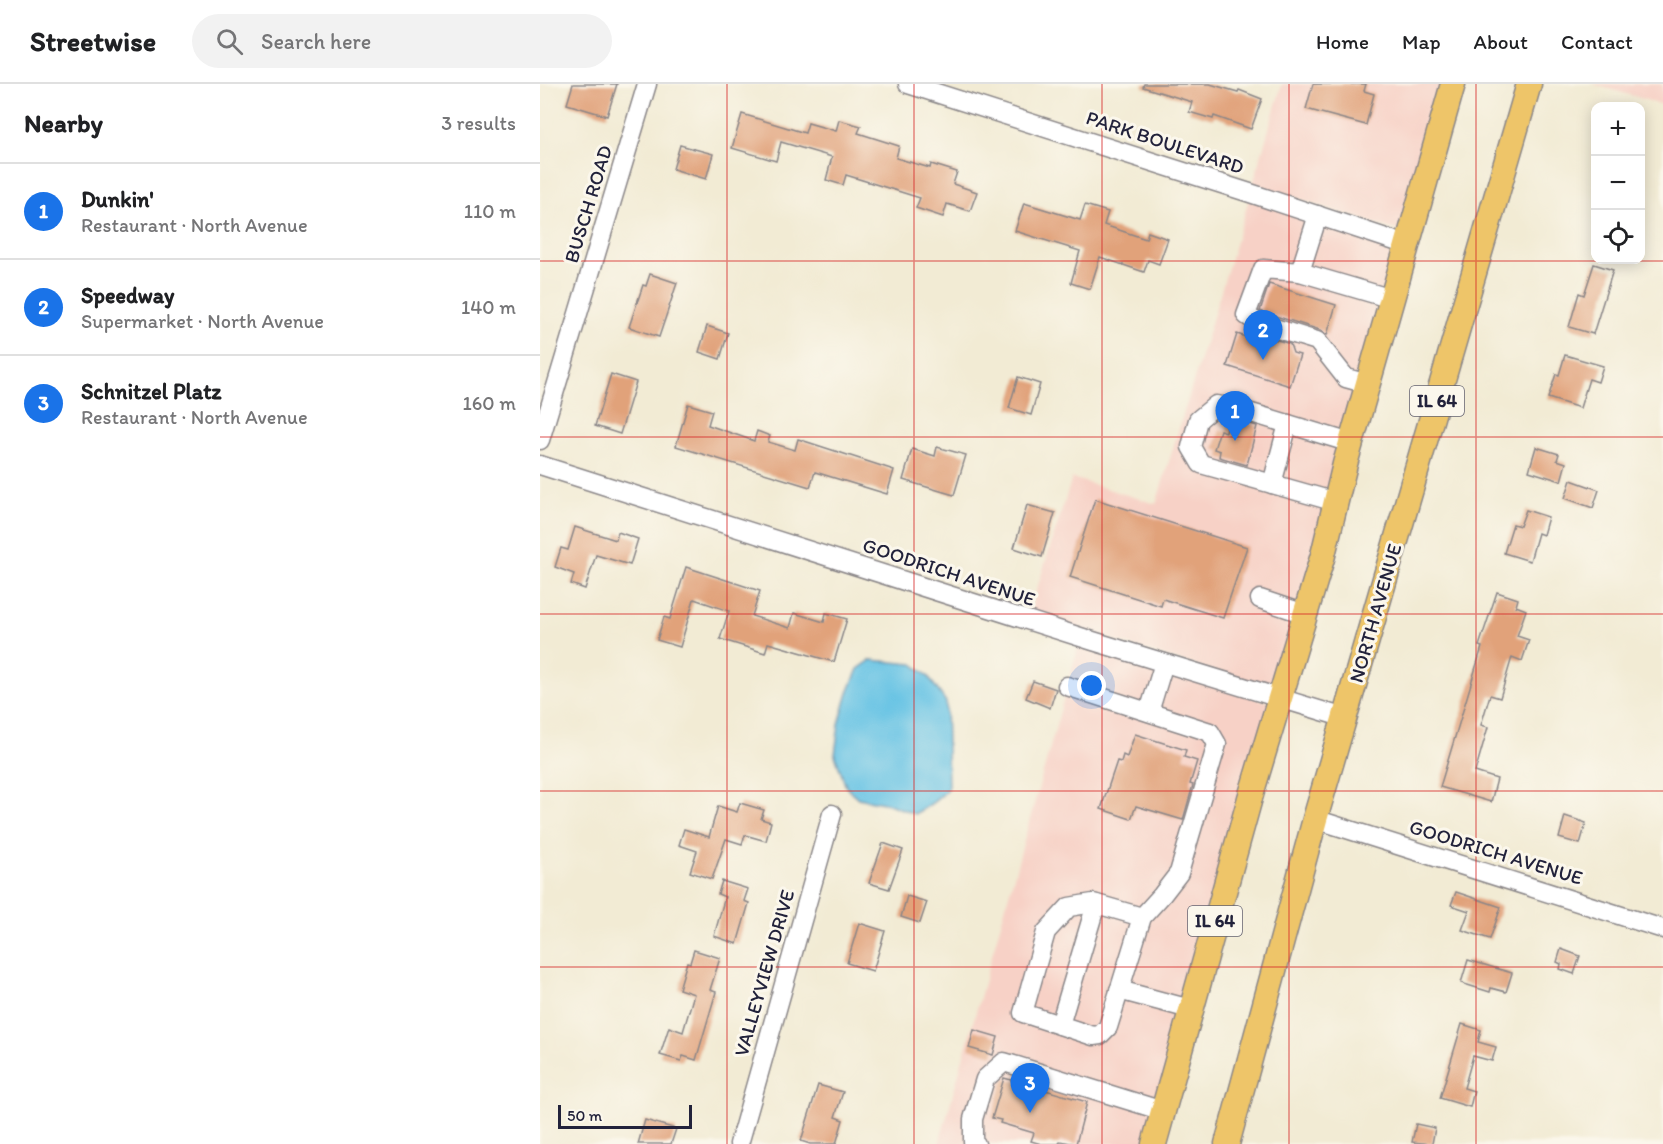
<!DOCTYPE html>
<html lang="en">
<head>
<meta charset="utf-8">
<style>
  :root { --surface:#fff; --page:#f2f2f2; --text:#202124; --muted:#757577; --line:#e0e0e0; --accent:#1a73e8 }
  body { margin:0; font-family:Itim,sans-serif; background:var(--page); color:var(--text) }
  .controls { position:absolute; right:18px; top:18px; display:grid; overflow:hidden; border-radius:12px; box-shadow:0 3px 15px #0003 }
  .controls button { width:54px; height:54px; display:grid; place-items:center; padding:0; border:0; border-bottom:2px solid var(--line); background:var(--surface); color:var(--text); font:30px sans-serif }
  .scale { position:absolute; left:18px; bottom:15px; width:134px; box-sizing:border-box; padding-left:6px; border:3px solid #22223b; border-top:0; font-size:16px; line-height:21px; white-space:nowrap; color:#22223b; -webkit-text-stroke:4px #fbf7ec; paint-order:stroke }
  .you { position:absolute; left:552px; top:602px; width:21px; height:21px; margin:-15px; border:4px solid #fff; border-radius:50%; background:#1a73e8; box-shadow:0 0 0 9px #1a73e833 }
  .badge { display:grid; place-items:center; width:39px; height:39px; border-radius:50%; background:var(--accent); color:#fff; font-size:20px; font-weight:700 }
  .pin { position:absolute; translate:-50% -50px; filter:drop-shadow(0 2px 3px #0008) }
  .pin::after { content:''; position:absolute; top:32px; width:21px; height:18px; background:inherit; clip-path:polygon(0 0,100% 0,50% 100%) }
  .list { margin:0; padding:0; list-style:none }
  h2 { display:flex; justify-content:space-between; align-items:center; height:78px; margin:0; padding:0 24px; font-size:26px }
  h2 small { font-size:20px; font-weight:400; color:var(--muted) }
  .list li { display:grid; grid-template-columns:39px 1fr auto; gap:18px; align-items:center; box-sizing:border-box; height:96px; padding:0 24px; border-top:2px solid var(--line) }
  .list b { display:block; font-size:22px; white-space:nowrap }
  .list p { margin:0; font-size:20px; white-space:nowrap; color:var(--muted) }
  .list em { font-size:20px; font-style:normal; color:var(--muted) }
  .icon { flex:none; width:33px; height:33px; fill:none; stroke:currentColor; stroke-width:2; stroke-linecap:round; stroke-linejoin:round }
  .map { position:relative; flex:none; width:1123px; height:1060px; overflow:hidden }
  header { display:flex; align-items:center; gap:36px; box-sizing:border-box; height:84px; padding:0 30px; background:var(--surface); border-bottom:2px solid var(--line) }
  header strong { font-size:28px }
  nav { display:flex; gap:33px; margin-inline-start:auto; font-size:21px }
  .search { width:420px; height:54px; background:var(--page); display:flex; align-items:center; gap:15px; box-sizing:border-box; padding:0 21px; border-radius:33px; color:var(--muted); font-size:22px }
  main { display:flex }
  aside { flex:1; background:var(--surface) }
  .map>svg:first-child { display:block }
  .built { fill:#f7d1c6 }
  .water { fill:#66c3e4; stroke:#447290; stroke-width:1.5 }
  .building { fill:#e1a27a }
  .lines { fill:none; stroke-linecap:round; stroke-linejoin:round }
  .minor-casing { stroke:#8a8688; stroke-width:21 }
  .major-casing { stroke:#8a8688; stroke-width:27 }
  .minor { stroke:#fff; stroke-width:18 }
  .major { stroke:#eec569; stroke-width:24 }
  .grid { fill:none; stroke:#d62828; stroke-width:1.5; stroke-opacity:0.55 }
  .labels { text-anchor:middle; stroke-width:6; stroke-linejoin:round; paint-order:stroke }
  .shield { fill:#fbf7ec; stroke:#636270; stroke-width:1.5 }
  .shield-label { font-size:18px; font-weight:bold; fill:#22223b }
  .street-label { font-size:20px; fill:#22223b; stroke:#fbf7ec }
</style>
</head>
<body>
<header>
<strong>Streetwise</strong>
<div class="search"><svg class="icon" aria-label="search" viewBox="0 0 24 24"><circle cx="10" cy="10" r="6"/><path d="M15 15l6 6"/></svg>Search here</div>
<nav><a>Home</a><a>Map</a><a>About</a><a>Contact</a></nav>
</header>
<main>
<aside>
<h2>Nearby<small>3 results</small></h2>
<ul class="list">
<li><span class="badge">1</span><div><b>Dunkin'</b><p>Restaurant · North Avenue</p></div><em>110 m</em></li>
<li><span class="badge">2</span><div><b>Speedway</b><p>Supermarket · North Avenue</p></div><em>140 m</em></li>
<li><span class="badge">3</span><div><b>Schnitzel Platz</b><p>Restaurant · North Avenue</p></div><em>160 m</em></li>
</ul>
</aside>
<div class="map">
<svg width="1123" height="1060" viewBox="0 0 1123 1060">
  <rect width="100%" height="100%" fill="#fbf7ec"/>
  <filter id="ink" filterUnits="userSpaceOnUse"><feTurbulence type="fractalNoise" baseFrequency=".0167" numOctaves="2"/><feDisplacementMap in="SourceGraphic" scale="12" xChannelSelector="R" yChannelSelector="G"/><feConvolveMatrix kernelMatrix="1 2 1 2 8 2 1 2 1" color-interpolation-filters="sRGB"/></filter>
  <filter id="wash" filterUnits="userSpaceOnUse"><feTurbulence type="fractalNoise" baseFrequency=".008" numOctaves="4" result="noise"/><feDisplacementMap in="SourceGraphic" scale="24" xChannelSelector="R" yChannelSelector="G"/><feGaussianBlur stdDeviation="1.35" result="paint"/><feColorMatrix in="noise" values="0 0 0 0 0 0 0 0 0 0 0 0 0 0 0 0 0 1.4 0 .05"/><feComposite in="paint" operator="in"/></filter>
  <g filter="url(#wash)">
    <rect width="100%" height="100%" fill="#f2ebd4"/>
    <g class="built">
      <path d="M 742,0 L 905,0 L 864,149 L 713,100 Z"/>
      <path d="M 1053,0 L 1123,0 L 1123,21 Z"/>
      <path d="M 709,115 L 861,164 L 737,607 L 489,530 L 532,394 L 616,420 Z"/>
      <path d="M 539,560 L 732,619 L 606,1060 L 399,1060 Z"/>
    </g>
    <path class="water" d="M 331,576 L 373,580 L 388,592 L 406,618 L 408,704 C 399,716 388,723 374,730 L 349,720 L 318,714 L 306,703 L 295,671 L 299,640 L 308,609 L 318,585 Z"/>
    <g id="blocks">
      <g class="building">
        <path d="M 33,0 L 77,0 L 67,32 L 27,20 Z"/>
        <path d="M 604,0 L 670,0 L 698,8 L 699,6 L 722,15 L 711,45 L 674,32 L 673,35 L 649,28 L 652,18 L 603,3 Z"/>
        <path d="M 773,0 L 826,0 L 824,7 L 834,10 L 826,41 L 766,25 Z"/>
        <path d="M 202,30 L 265,49 L 268,39 L 296,47 L 299,36 L 321,42 L 318,49 L 359,62 L 356,74 L 390,84 L 391,80 L 417,88 L 413,100 L 437,108 L 430,127 L 407,120 L 403,133 L 376,124 L 380,114 L 306,91 L 303,101 L 286,96 L 292,73 L 241,58 L 236,77 L 192,64 Z"/>
        <path d="M 140,61 L 173,70 L 166,95 L 133,85 Z"/>
        <path d="M 484,119 L 540,136 L 545,121 L 568,128 L 564,141 L 606,155 L 608,148 L 628,155 L 619,180 L 608,176 L 604,188 L 560,173 L 550,205 L 531,199 L 540,167 L 475,147 Z"/>
        <path d="M 1054,180 L 1073,186 L 1053,250 L 1029,243 L 1039,209 L 1044,211 Z"/>
        <path d="M 110,190 L 137,199 L 119,253 L 89,243 L 103,201 L 106,202 Z"/>
        <path d="M 729,200 L 796,221 L 787,251 L 780,246 L 720,227 Z"/>
        <path d="M 167,242 L 188,249 L 180,275 L 159,268 Z"/>
        <path d="M 711,248 L 750,260 L 753,269 L 760,271 L 750,302 L 687,282 L 697,250 L 709,254 Z"/>
        <path d="M 1025,271 L 1063,282 L 1058,298 L 1049,295 L 1040,324 L 1008,314 L 1016,290 L 1019,291 Z"/>
        <path d="M 71,290 L 96,298 L 80,350 L 55,342 Z"/>
        <path d="M 478,293 L 500,300 L 491,331 L 469,324 Z"/>
        <path d="M 148,320 L 172,327 L 168,341 L 214,357 L 217,347 L 230,352 L 228,358 L 255,366 L 258,355 L 354,386 L 347,410 L 275,388 L 270,403 L 136,362 Z"/>
        <path d="M 689,334 L 717,342 L 707,381 L 679,373 L 680,367 L 674,365 L 680,346 L 686,348 Z"/>
        <path d="M 397,363 L 426,371 L 414,411 L 363,396 L 372,365 L 395,372 Z"/>
        <path d="M 996,363 L 1019,370 L 1017,376 L 1026,379 L 1021,397 L 989,387 Z"/>
        <path d="M 1031,396 L 1059,406 L 1053,424 L 1025,414 Z"/>
        <path d="M 555,415 L 707,463 L 683,534 L 623,515 L 621,522 L 530,493 Z"/>
        <path d="M 487,421 L 515,429 L 502,473 L 474,464 Z"/>
        <path d="M 986,426 L 1008,433 L 1003,451 L 998,449 L 990,477 L 964,469 L 973,440 L 980,442 Z"/>
        <path d="M 35,443 L 76,456 L 78,448 L 98,455 L 90,481 L 56,471 L 45,505 L 31,500 L 34,490 L 15,483 L 21,464 L 28,466 Z"/>
        <path d="M 146,483 L 220,507 L 212,532 L 250,544 L 254,529 L 284,538 L 286,529 L 307,535 L 294,578 L 228,559 L 225,569 L 180,555 L 189,527 L 154,515 L 140,563 L 117,556 L 124,533 L 130,535 Z"/>
        <path d="M 957,508 L 978,515 L 976,522 L 986,526 L 977,552 L 989,556 L 982,577 L 972,573 L 960,614 L 950,611 L 941,641 L 948,643 L 935,688 L 957,695 L 951,718 L 900,703 L 942,563 L 939,562 Z"/>
        <path d="M 493,597 L 516,605 L 510,624 L 486,614 Z"/>
        <path d="M 595,650 L 646,666 L 644,673 L 657,677 L 650,700 L 653,701 L 643,736 L 596,722 L 591,735 L 561,725 L 577,677 L 581,678 L 583,671 L 587,673 Z"/>
        <path d="M 200,719 L 224,726 L 221,735 L 231,738 L 226,757 L 205,751 L 202,760 L 186,755 L 172,795 L 150,788 L 157,767 L 139,761 L 144,745 L 169,753 L 178,722 L 197,728 Z"/>
        <path d="M 1025,732 L 1046,739 L 1040,760 L 1019,754 Z"/>
        <path d="M 343,759 L 363,766 L 349,805 L 329,799 Z"/>
        <path d="M 182,797 L 208,805 L 204,817 L 209,819 L 197,860 L 174,852 L 185,813 L 178,810 Z"/>
        <path d="M 916,808 L 961,823 L 950,855 L 922,846 L 929,827 L 911,821 Z"/>
        <path d="M 367,812 L 387,818 L 380,839 L 361,833 Z"/>
        <path d="M 319,839 L 345,847 L 333,887 L 307,879 Z"/>
        <path d="M 1021,865 L 1040,872 L 1034,890 L 1020,885 L 1021,880 L 1017,878 Z"/>
        <path d="M 154,866 L 180,874 L 170,906 L 176,908 L 156,976 L 143,972 L 141,977 L 120,971 L 129,943 L 143,948 L 154,910 L 139,905 L 147,878 L 150,879 Z"/>
        <path d="M 928,876 L 972,889 L 966,908 L 951,904 L 950,908 L 921,899 Z"/>
        <path d="M 922,940 L 941,946 L 938,958 L 956,963 L 952,977 L 933,972 L 924,1004 L 934,1007 L 930,1023 L 900,1014 Z"/>
        <path d="M 434,946 L 458,953 L 453,971 L 429,964 Z"/>
        <path d="M 464,994 L 547,1018 L 536,1060 L 520,1057 L 519,1060 L 501,1060 L 491,1057 L 494,1049 L 460,1039 L 461,1036 L 452,1034 Z"/>
        <path d="M 278,1001 L 303,1008 L 295,1033 L 303,1036 L 296,1060 L 270,1060 L 261,1057 Z"/>
        <path d="M 105,1036 L 136,1045 L 131,1060 L 98,1060 Z"/>
        <path d="M 876,1040 L 895,1044 L 892,1060 L 872,1058 Z"/>
      </g>
    </g>
  </g>
  <g filter="url(#ink)">
    <use href="#blocks" fill-opacity="0" stroke="#8a8688" stroke-width="1.5"/>
    <g class="lines">
      <defs>
        <g id="minor">
          <path d="M 368,0 L 710,109 L 867,161"/>
          <path d="M 778,131 L 760,188 L 852,215"/>
          <path d="M 760,188 L 723,185 L 706,231 L 718,239 L 777,257 L 806,294 L 828,300"/>
          <path d="M 0,356 L 107,0"/>
          <path d="M 0,381 L 553,557 L 805,634"/>
          <path d="M 732,400 L 748,340"/>
          <path d="M 796,418 L 661,380 L 651,363 L 658,336 L 676,321 L 695,324 L 811,359"/>
          <path d="M 720,515 L 765,530"/>
          <path d="M 527,602 L 670,648 L 677,660 L 639,789 L 622,811 L 602,833 L 568,943 L 560,951 L 553,952 L 483,929 L 506,848 L 529,823 L 553,819 L 602,833"/>
          <path d="M 609,628 L 624,579"/>
          <path d="M 775,735 L 1123,845"/>
          <path d="M 579,906 L 650,925"/>
          <path d="M 520,941 L 556,820"/>
          <path d="M 199,1060 L 292,730"/>
          <path d="M 436,1060 L 433,1058 L 433,1035 L 445,995 L 464,978 L 623,1027"/>
        </g>
        <g id="major">
          <path d="M 614,1060 L 710,714 L 783,471 L 805,380 L 913,0"/>
          <path d="M 687,1060 L 775,735 L 989,0"/>
        </g>
      </defs>
      <use href="#minor" class="minor-casing"/>
      <use href="#major" class="major-casing"/>
      <use href="#minor" class="minor"/>
      <use href="#major" class="major"/>
    </g>
  </g>
  <path class="grid" d="M 187,0 L 187,1060M 374,0 L 374,1060M 562,0 L 562,1060M 749,0 L 749,1060M 936,0 L 936,1060M 0,177 L 1123,177M 0,353 L 1123,353M 0,530 L 1123,530M 0,707 L 1123,707M 0,883 L 1123,883"/>
  <g class="labels">
    <g class="shield">
      <rect x="870" y="302" width="54" height="30" rx="4.5"/>
      <rect x="648" y="822" width="54" height="30" rx="4.5"/>
    </g>
    <g class="shield-label">
      <text x="897" y="323">IL 64</text>
      <text x="675" y="843">IL 64</text>
    </g>
    <g class="street-label">
      <text transform="translate(625 58) rotate(18)" y="7">PARK BOULEVARD</text>
      <text transform="translate(48 120) rotate(-73)" y="7">BUSCH ROAD</text>
      <text transform="translate(409 488) rotate(18)" y="7">GOODRICH AVENUE</text>
      <text transform="translate(835 529) rotate(-74)" y="7">NORTH AVENUE</text>
      <text transform="translate(956 768) rotate(17)" y="7">GOODRICH AVENUE</text>
      <text transform="translate(224 889) rotate(-74)" y="7">VALLEYVIEW DRIVE</text>
    </g>
  </g>
</svg>
<div class="controls">
<button>+</button>
<button>−</button>
<button><svg class="icon" aria-label="locate" viewBox="0 0 24 24"><circle cx="12" cy="12" r="6"/><path d="M12 2v4M12 18v4M2 12h4M18 12h4"/></svg></button>
</div>
<div class="scale">50 m</div>
<div class="you"></div>
<div class="pin badge" style="left:695px;top:357px">1</div>
<div class="pin badge" style="left:723px;top:276px">2</div>
<div class="pin badge" style="left:490px;top:1029px">3</div>
</div>
</main>
</body>
</html>
